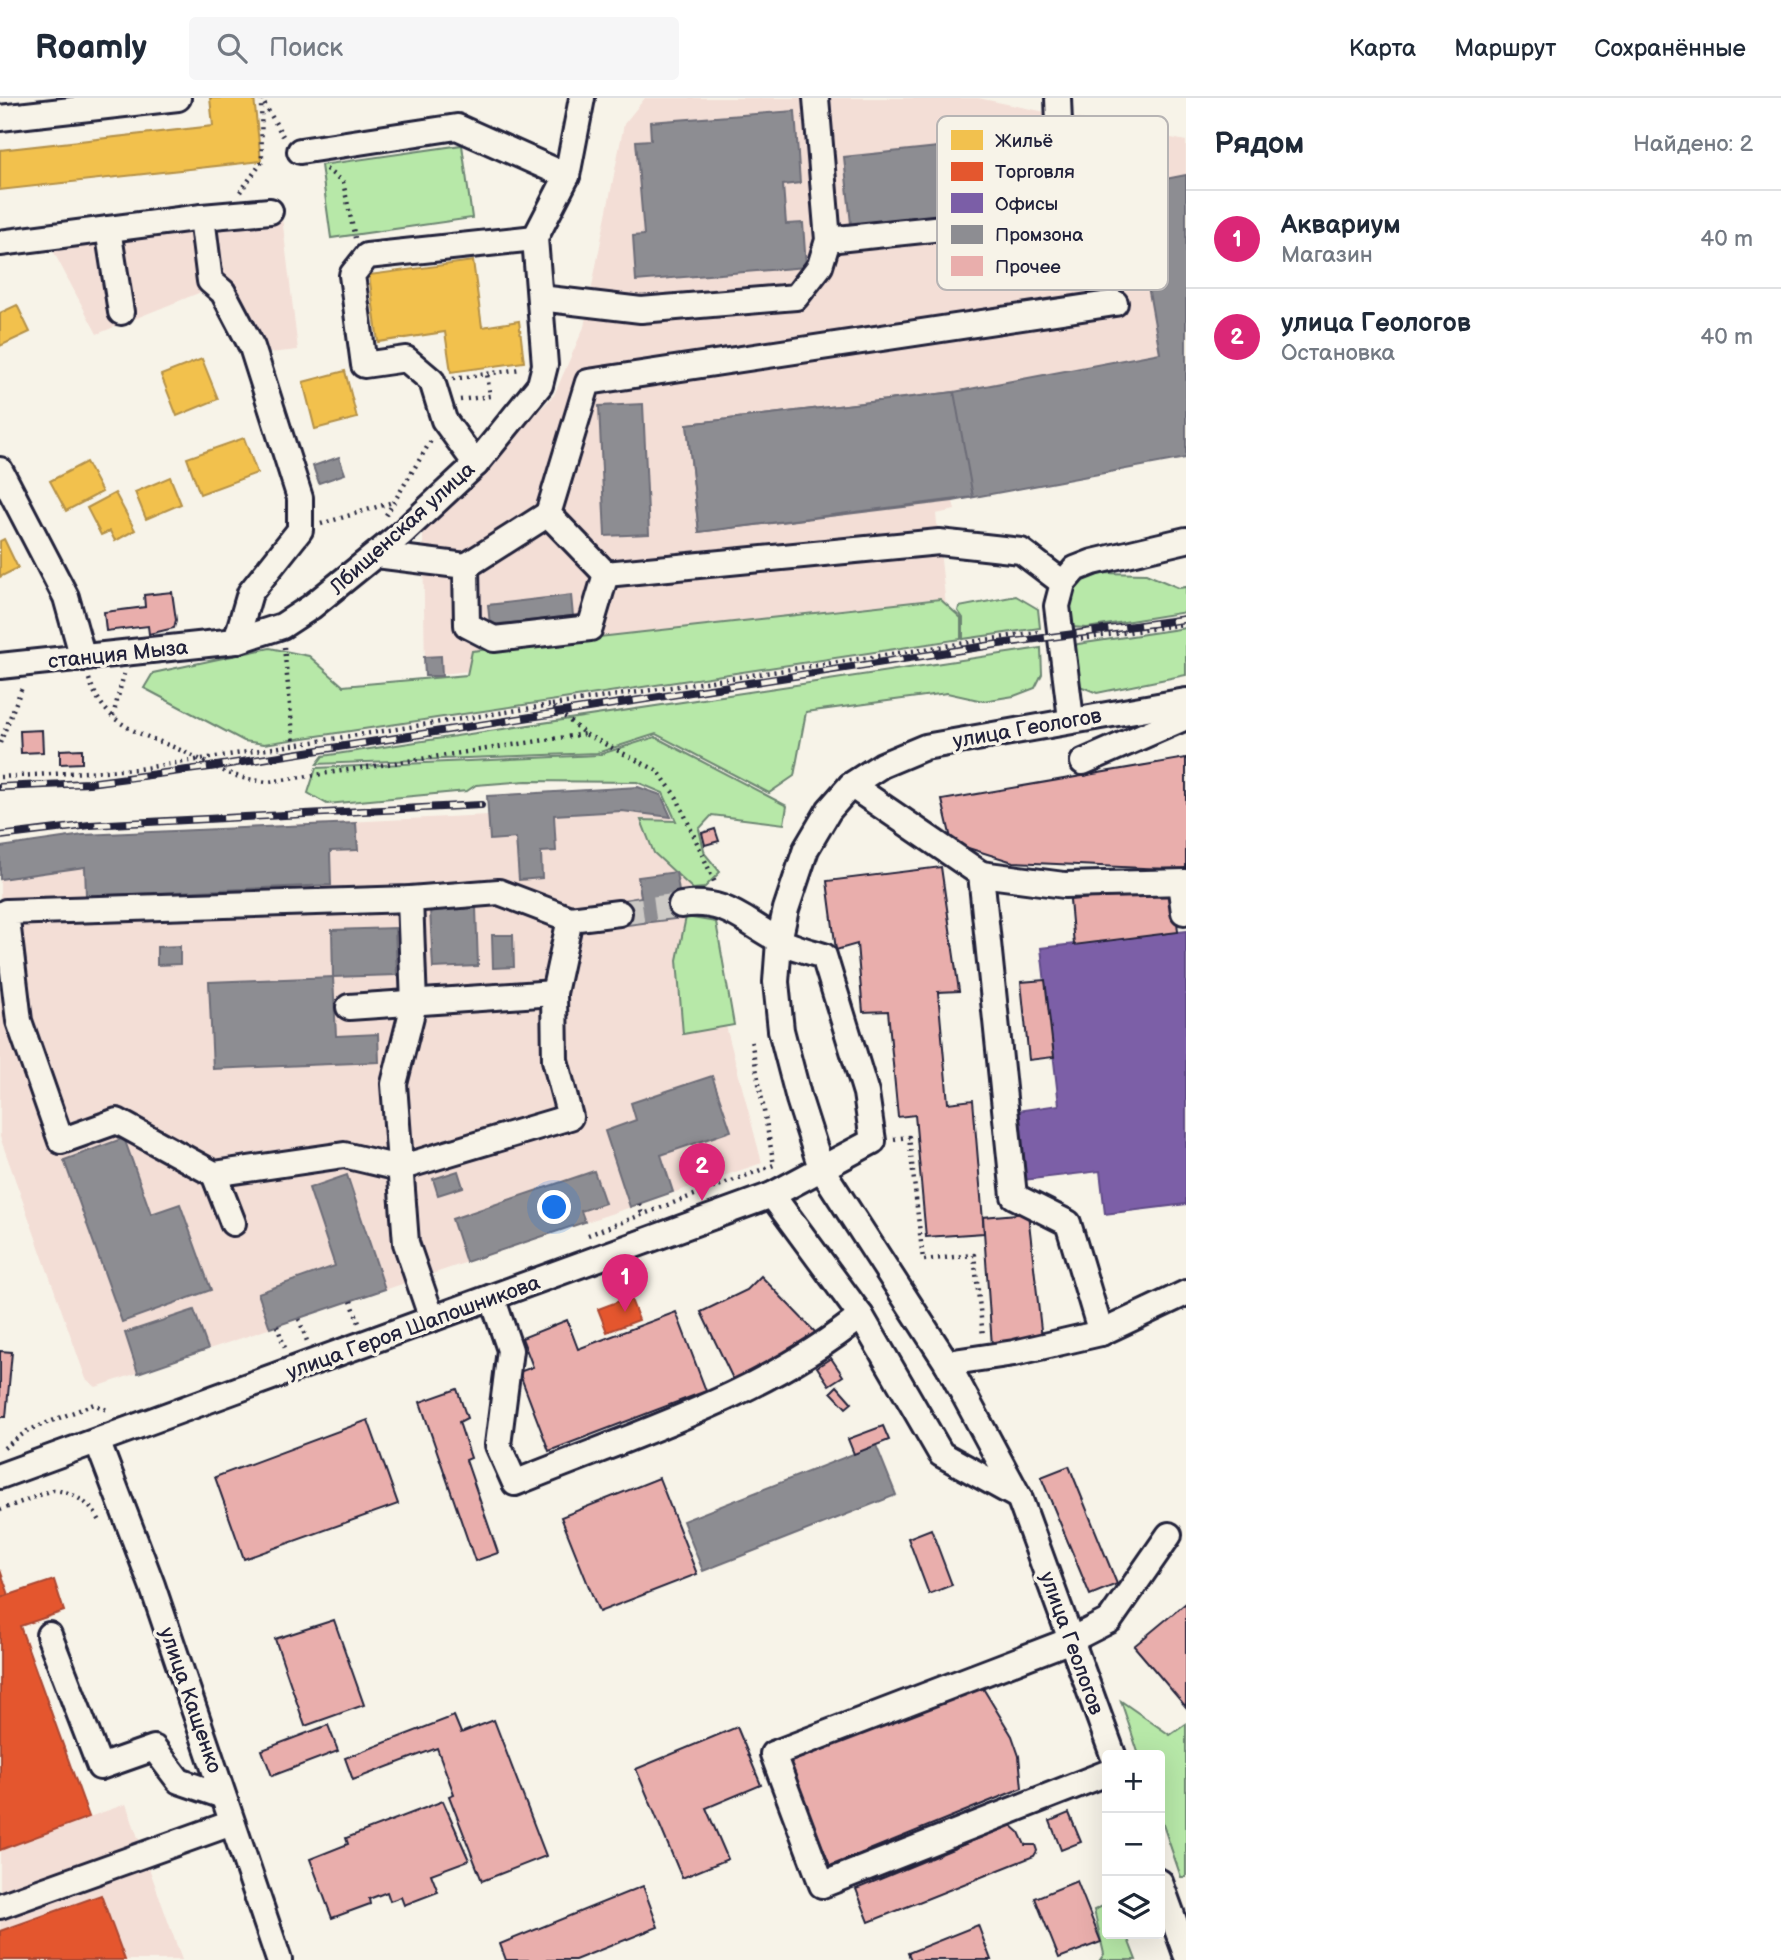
<!DOCTYPE html>
<html lang="ru">
<head>
<meta charset="utf-8">
<style>
  :root { --surface:#fff; --page:#f6f6f7; --text:#1f2937; --muted:#747a83; --line:#e0e1e3; --accent:#db2777 }
  body { margin:0; font-family:"Balsamiq Sans",sans-serif; background:var(--page); color:var(--text) }
  .controls { position:absolute; right:21px; bottom:21px; display:grid; overflow:hidden; border-radius:7px; box-shadow:0 7px 28px #0002 }
  .controls button { width:63px; height:63px; display:grid; place-items:center; padding:0; border:0; border-bottom:2px solid var(--line); background:var(--surface); color:var(--text); font:35px sans-serif }
  .you { position:absolute; left:555px; top:1110px; width:24px; height:24px; margin:-18px; border:5px solid #fff; border-radius:50%; background:#1a73e8; box-shadow:0 0 0 10px #1a73e833 }
  .badge { display:grid; place-items:center; width:46px; height:46px; border-radius:50%; background:var(--accent); color:#fff; font-size:23px; font-weight:700 }
  .pin { position:absolute; translate:-50% -58px; filter:drop-shadow(0 2px 4px #0008) }
  .pin::after { content:''; position:absolute; top:37px; width:24px; height:21px; background:inherit; clip-path:polygon(0 0,100% 0,50% 100%) }
  .list { margin:0; padding:0; list-style:none }
  h2 { display:flex; justify-content:space-between; align-items:center; height:91px; margin:0; padding:0 28px; font-size:30px }
  h2 small { font-size:23px; font-weight:400; color:var(--muted) }
  .list li { display:grid; grid-template-columns:46px 1fr auto; gap:21px; align-items:center; box-sizing:border-box; height:98px; padding:0 28px; border-top:2px solid var(--line) }
  .list b { display:block; font-size:26px; white-space:nowrap }
  .list p { margin:0; font-size:23px; white-space:nowrap; color:var(--muted) }
  .list em { font-size:23px; font-style:normal; color:var(--muted) }
  .icon { flex:none; width:38px; height:38px; fill:none; stroke:currentColor; stroke-width:2; stroke-linecap:round; stroke-linejoin:round }
  .map { position:relative; flex:none; width:1186px; height:1862px; overflow:hidden }
  header { display:flex; align-items:center; gap:42px; box-sizing:border-box; height:98px; padding:0 35px; background:var(--surface); border-bottom:2px solid var(--line) }
  header strong { font-size:33px }
  nav { display:flex; gap:38px; margin-inline-start:auto; font-size:24px }
  .search { width:490px; height:63px; background:var(--page); display:flex; align-items:center; gap:18px; box-sizing:border-box; padding:0 24px; border-radius:7px; color:var(--muted); font-size:26px }
  main { display:flex }
  aside { flex:1; background:var(--surface) }
  .map>svg:first-child { display:block }
  .built { fill:#f3ded6 }
  .green { fill:#b7e8a8; stroke:#6c8572; stroke-width:2 }
  .homes { fill:#f2c14e; stroke:#b49148; stroke-width:2 }
  .shops { fill:#e4572e; stroke:#aa4732; stroke-width:2 }
  .offices { fill:#7b5ea7; stroke:#604c87; stroke-width:2 }
  .industry { fill:#8d8d92; stroke:#6d6d78; stroke-width:2 }
  .building { fill:#e9aeac; stroke:#22223b; stroke-width:2 }
  .lines { fill:none; stroke-linecap:round; stroke-linejoin:round }
  .minor-tunnel { stroke:#ccc9c5; stroke-width:24; stroke-dasharray:24 12; stroke-linecap:butt }
  .minor-casing { stroke:#22223b; stroke-width:30 }
  .path { stroke:#22223b; stroke-width:4.5; stroke-dasharray:2 5; stroke-linecap:butt }
  .minor { stroke:#f7f3e8; stroke-width:24 }
  .rail-casing { stroke:#22223b; stroke-width:8 }
  .rail { stroke:#f7f3e8; stroke-width:5; stroke-dasharray:16; stroke-linecap:butt }
  .labels { text-anchor:middle; stroke-width:7; stroke-linejoin:round; paint-order:stroke }
  .street-label { font-size:21px; fill:#22223b; stroke:#f7f3e8 }
  .key { fill:#f7f3e8; stroke:#b7b4b4; stroke-width:2 }
  .key-label { font-size:19px; fill:#22223b }
</style>
</head>
<body>
<header>
<strong>Roamly</strong>
<div class="search"><svg class="icon" aria-label="search" viewBox="0 0 24 24"><circle cx="10" cy="10" r="6"/><path d="M15 15l6 6"/></svg>Поиск</div>
<nav><a>Карта</a><a>Маршрут</a><a>Сохранённые</a></nav>
</header>
<main>
<div class="map">
<svg width="1186" height="1862" viewBox="0 0 1186 1862">
  <rect width="100%" height="100%" fill="#f7f3e8"/>
  <filter id="ink" filterUnits="userSpaceOnUse"><feTurbulence type="fractalNoise" baseFrequency=".0143" numOctaves="2"/><feDisplacementMap in="SourceGraphic" scale="14" xChannelSelector="R" yChannelSelector="G"/><feConvolveMatrix kernelMatrix="1 2 1 2 8 2 1 2 1" color-interpolation-filters="sRGB"/></filter>
  <g filter="url(#ink)">
    <g class="built">
      <path d="M 645,0 L 978,0 L 1186,43 L 1186,360 L 953,403 L 955,412 L 936,416 L 947,517 L 425,578 L 423,435 L 554,297 L 584,229 L 624,26 Z"/>
      <path d="M 280,103 L 298,252 L 240,258 L 231,232 L 206,192 L 97,236 L 50,147 L 50,130 Z"/>
      <path d="M 638,689 L 661,697 L 671,719 L 762,1065 L 96,1289 L 86,1281 L 0,1039 L 0,749 L 83,737 L 488,717 L 487,698 Z"/>
      <path d="M 54,1482 L 64,1513 L 21,1529 L 89,1719 L 126,1706 L 182,1862 L 0,1862 L 0,1500 Z"/>
    </g>
    <g class="green">
      <path d="M 462,47 L 472,120 L 331,140 L 321,67 Z"/>
      <path d="M 1102,475 L 1146,476 L 1179,490 L 1186,489 L 1186,514 L 1087,530 L 1069,529 L 1065,503 L 1076,484 Z"/>
      <path d="M 1016,498 L 1038,511 L 1040,530 L 963,541 L 963,520 L 958,513 L 959,509 Z"/>
      <path d="M 940,501 L 961,520 L 961,541 L 264,646 L 244,643 L 144,590 L 153,575 L 270,550 L 309,558 L 343,588 L 467,577 L 472,553 Z"/>
      <path d="M 1186,530 L 1186,577 L 1097,595 L 1075,586 L 1070,550 L 1078,546 Z"/>
      <path d="M 1041,550 L 1042,576 L 1035,590 L 1014,598 L 983,603 L 947,595 L 806,614 L 794,678 L 769,695 L 656,636 L 597,655 L 317,666 L 323,658 Z"/>
      <path d="M 655,639 L 787,708 L 784,726 L 712,717 L 699,731 L 705,756 L 720,774 L 704,790 L 693,791 L 654,755 L 641,722 L 676,723 L 663,695 L 637,684 L 526,683 L 476,687 L 467,693 L 327,706 L 308,695 L 316,670 L 598,657 Z"/>
      <path d="M 686,819 L 716,824 L 734,927 L 683,936 L 677,862 Z"/>
      <path d="M 1121,1603 L 1170,1637 L 1186,1626 L 1186,1779 L 1181,1779 L 1160,1718 L 1160,1657 L 1139,1657 Z"/>
      <path d="M 1107,1806 L 1107,1836 L 1126,1836 L 1136,1862 L 1100,1862 L 1104,1856 L 1094,1812 Z"/>
    </g>
    <g class="homes">
      <path d="M 210,0 L 254,0 L 261,63 L 0,92 L 0,52 L 213,28 Z"/>
      <path d="M 473,163 L 482,229 L 519,223 L 524,264 L 451,274 L 445,234 L 378,244 L 369,177 Z"/>
      <path d="M 17,207 L 30,234 L 0,248 L 0,215 Z"/>
      <path d="M 202,261 L 218,301 L 177,318 L 161,277 Z"/>
      <path d="M 345,273 L 357,320 L 315,331 L 303,284 Z"/>
      <path d="M 244,340 L 257,375 L 200,396 L 187,360 Z"/>
      <path d="M 86,364 L 102,394 L 66,413 L 50,383 Z"/>
      <path d="M 170,379 L 181,406 L 146,421 L 135,394 Z"/>
      <path d="M 115,395 L 135,432 L 115,443 L 110,433 L 101,437 L 87,410 Z"/>
      <path d="M 4,441 L 18,470 L 0,479 L 0,443 Z"/>
    </g>
    <g class="shops">
      <path d="M 630,1199 L 639,1222 L 607,1234 L 598,1211 Z"/>
      <path d="M 0,1472 L 9,1497 L 0,1500 Z"/>
      <path d="M 54,1482 L 64,1513 L 20,1528 L 89,1719 L 0,1752 L 0,1500 Z"/>
      <path d="M 101,1797 L 125,1862 L 0,1862 L 0,1833 Z"/>
    </g>
    <path class="offices" d="M 1186,833 L 1186,1106 L 1105,1116 L 1100,1073 L 1024,1082 L 1016,1013 L 1059,1007 L 1041,850 Z"/>
    <g class="industry">
      <path d="M 795,13 L 800,85 L 783,87 L 786,126 L 803,125 L 806,169 L 636,183 L 633,138 L 644,137 L 636,43 L 651,42 L 650,24 Z"/>
      <path d="M 1043,38 L 1050,105 L 851,126 L 844,59 Z"/>
      <path d="M 1186,77 L 1186,360 L 953,403 L 699,434 L 687,326 L 954,294 L 1160,255 L 1130,88 Z"/>
      <path d="M 954,294 L 973,399 L 699,434 L 687,326 Z"/>
      <path d="M 643,306 L 649,436 L 605,438 L 599,308 Z"/>
      <path d="M 339,359 L 345,376 L 319,385 L 313,368 Z"/>
      <path d="M 571,497 L 573,518 L 490,527 L 488,507 Z"/>
      <path d="M 441,558 L 442,578 L 425,578 L 424,559 Z"/>
      <path d="M 638,689 L 661,697 L 671,719 L 622,713 L 554,717 L 556,753 L 541,754 L 542,780 L 519,782 L 516,740 L 490,742 L 487,698 Z"/>
      <path d="M 356,725 L 358,752 L 330,753 L 331,787 L 86,798 L 85,769 L 0,781 L 0,749 L 83,737 Z"/>
      <path d="M 676,774 L 683,820 L 620,828 L 617,803 L 641,799 L 638,779 Z"/>
      <path d="M 476,809 L 478,868 L 433,870 L 430,811 Z"/>
      <path d="M 395,830 L 397,877 L 333,879 L 332,832 Z"/>
      <path d="M 492,837 L 513,837 L 514,869 L 493,870 Z"/>
      <path d="M 180,848 L 180,866 L 157,867 L 157,849 Z"/>
      <path d="M 333,879 L 336,938 L 378,936 L 379,964 L 213,971 L 209,884 Z"/>
      <path d="M 712,978 L 731,1033 L 661,1057 L 673,1094 L 630,1109 L 605,1033 L 636,1022 L 631,1005 Z"/>
      <path d="M 124,1040 L 151,1116 L 180,1106 L 211,1192 L 122,1224 L 64,1062 Z"/>
      <path d="M 458,1073 L 463,1089 L 438,1097 L 433,1081 Z"/>
      <path d="M 594,1073 L 605,1105 L 581,1113 L 585,1124 L 466,1164 L 452,1121 Z"/>
      <path d="M 347,1077 L 385,1191 L 270,1230 L 258,1195 L 335,1168 L 309,1090 Z"/>
      <path d="M 194,1212 L 208,1251 L 138,1275 L 125,1235 Z"/>
      <path d="M 876,1347 L 896,1397 L 703,1473 L 683,1423 Z"/>
    </g>
    <g class="building">
      <path d="M 172,494 L 176,522 L 174,530 L 149,536 L 148,528 L 106,533 L 104,514 L 145,509 L 144,497 Z"/>
      <path d="M 42,632 L 43,654 L 21,655 L 20,633 Z"/>
      <path d="M 82,651 L 82,665 L 60,666 L 60,652 Z"/>
      <path d="M 1186,660 L 1186,772 L 1013,764 L 952,745 L 942,702 Z"/>
      <path d="M 715,731 L 719,743 L 705,747 L 702,735 Z"/>
      <path d="M 941,769 L 959,893 L 938,894 L 948,1005 L 973,1002 L 984,1135 L 926,1139 L 915,1017 L 898,1019 L 888,913 L 863,914 L 857,846 L 836,852 L 827,783 Z"/>
      <path d="M 1174,792 L 1178,834 L 1074,847 L 1070,802 Z"/>
      <path d="M 1045,882 L 1054,959 L 1029,962 L 1021,884 Z"/>
      <path d="M 1028,1115 L 1042,1241 L 992,1248 L 983,1119 Z"/>
      <path d="M 761,1178 L 817,1236 L 804,1249 L 734,1283 L 701,1214 L 747,1192 Z"/>
      <path d="M 676,1214 L 706,1293 L 549,1353 L 519,1274 L 533,1269 L 522,1240 L 567,1222 L 578,1251 Z"/>
      <path d="M 0,1253 L 12,1254 L 6,1319 L 0,1319 Z"/>
      <path d="M 831,1260 L 843,1278 L 829,1287 L 817,1269 Z"/>
      <path d="M 837,1288 L 852,1305 L 846,1310 L 831,1294 Z"/>
      <path d="M 457,1291 L 467,1320 L 459,1324 L 471,1360 L 466,1362 L 498,1455 L 475,1463 L 420,1304 Z"/>
      <path d="M 368,1322 L 398,1406 L 244,1461 L 215,1379 Z"/>
      <path d="M 883,1328 L 889,1342 L 854,1356 L 848,1341 Z"/>
      <path d="M 1069,1368 L 1117,1486 L 1090,1497 L 1041,1379 Z"/>
      <path d="M 659,1380 L 697,1476 L 599,1514 L 561,1419 Z"/>
      <path d="M 931,1431 L 952,1487 L 929,1496 L 908,1440 Z"/>
      <path d="M 1186,1505 L 1186,1609 L 1134,1548 Z"/>
      <path d="M 334,1522 L 364,1607 L 305,1628 L 275,1541 Z"/>
      <path d="M 981,1587 L 1012,1638 L 1019,1658 L 1022,1690 L 830,1768 L 788,1665 Z"/>
      <path d="M 454,1618 L 461,1635 L 494,1622 L 546,1758 L 482,1783 L 449,1698 L 454,1696 L 437,1650 L 353,1682 L 345,1660 Z"/>
      <path d="M 328,1627 L 338,1653 L 272,1678 L 262,1652 Z"/>
      <path d="M 737,1629 L 761,1687 L 706,1710 L 728,1761 L 682,1780 L 636,1671 Z"/>
      <path d="M 443,1703 L 469,1762 L 431,1776 L 438,1794 L 404,1807 L 401,1799 L 390,1803 L 387,1794 L 369,1801 L 370,1806 L 332,1820 L 310,1761 L 348,1746 L 346,1740 Z"/>
      <path d="M 1069,1715 L 1081,1744 L 1061,1752 L 1050,1723 Z"/>
      <path d="M 1011,1727 L 1019,1734 L 1025,1747 L 1035,1747 L 1037,1753 L 1034,1758 L 869,1824 L 856,1791 Z"/>
      <path d="M 1077,1783 L 1101,1844 L 1059,1860 L 1035,1800 Z"/>
      <path d="M 643,1788 L 658,1829 L 575,1862 L 506,1862 L 500,1846 Z"/>
      <path d="M 978,1827 L 991,1862 L 911,1862 L 908,1855 Z"/>
    </g>
    <g class="lines">
      <path class="minor-tunnel" d="M 619,815 L 681,807"/>
      <defs>
        <g id="minor">
          <path d="M 0,20 L 178,0"/>
          <path d="M 300,53 L 457,29 L 567,78"/>
          <path d="M 202,119 L 210,183 L 223,194 L 252,249 L 300,400 L 300,432 L 250,495 L 236,543"/>
          <path d="M 108,131 L 121,214"/>
          <path d="M 828,142 L 1057,118 L 1062,100 L 1058,0"/>
          <path d="M 0,145 L 202,119 L 270,113"/>
          <path d="M 540,200 L 641,212 L 796,199 L 820,168 L 828,142 L 816,0"/>
          <path d="M 476,366 L 444,322 L 432,283 L 406,261 L 364,267 L 352,177 L 367,158 L 535,140"/>
          <path d="M 0,372 L 66,499 L 83,560"/>
          <path d="M 548,416 L 466,468 L 467,527 L 494,541 L 590,530 L 606,476"/>
          <path d="M 376,457 L 466,468"/>
          <path d="M 1063,485 L 1021,453 L 939,444 L 606,476 L 548,416 L 588,284 L 1115,205"/>
          <path d="M 0,568 L 236,543 L 282,528 L 311,509 L 401,436 L 476,366 L 540,287 L 545,267 L 535,140 L 567,78 L 582,0"/>
          <path d="M 1071,621 L 1057,508 L 1063,485 L 1075,471 L 1093,464 L 1186,442"/>
          <path d="M 1083,664 L 1186,619"/>
          <path d="M 851,687 L 981,776 L 1014,1098 L 1068,1125 L 1101,1235"/>
          <path d="M 981,776 L 1064,787 L 1186,784"/>
          <path d="M 1180,785 L 1184,814"/>
          <path d="M 410,801 L 414,906 L 394,986 L 406,1145 L 432,1221"/>
          <path d="M 570,821 L 499,794 L 410,801 L 6,814 L 19,923 L 61,1043 L 117,1023 L 214,1076 L 344,1057 L 399,1070 L 570,1019 L 555,962 L 554,895 L 570,821 L 619,815"/>
          <path d="M 349,909 L 554,895"/>
          <path d="M 214,1076 L 233,1125"/>
          <path d="M 772,1097 L 861,1218 L 941,1356 L 1019,1399"/>
          <path d="M 492,1199 L 510,1252 L 498,1347 L 515,1385 C 632,1337 761,1299 861,1218"/>
          <path d="M 947,1265 L 1014,1255 L 1101,1235 L 1186,1195"/>
          <path d="M 98,1345 L 152,1487 L 279,1862"/>
          <path d="M 0,1378 L 772,1097 L 873,1043 L 866,995 L 824,858 C 808,853 790,849 777,841 C 742,822 724,800 681,807"/>
          <path d="M 49,1537 L 100,1669 L 154,1650 L 179,1683 L 223,1698"/>
          <path d="M 1113,1657 L 1019,1399 L 947,1265 L 821,1070 L 799,1001 L 781,932 L 776,884 L 779,843 L 786,811 L 806,751 L 829,712 L 851,687 L 882,667 L 925,649 L 1186,603"/>
          <path d="M 1107,1675 L 822,1787 L 773,1656 L 1071,1542 L 1110,1522 L 1169,1437"/>
          <path d="M 1160,1784 L 1186,1856"/>
          <path d="M 0,1808 L 232,1725"/>
        </g>
      </defs>
      <use href="#minor" class="minor-casing"/>
      <g class="path">
        <path d="M 261,0 L 283,38"/>
        <path d="M 326,71 L 343,84 L 355,140"/>
        <path d="M 240,94 L 262,64 L 261,2"/>
        <path d="M 453,281 L 520,271"/>
        <path d="M 460,302 L 490,298 L 487,276"/>
        <path d="M 386,417 L 432,341"/>
        <path d="M 321,426 L 393,404"/>
        <path d="M 1081,541 L 1186,526"/>
        <path d="M 284,549 L 294,646"/>
        <path d="M 89,581 C 107,633 145,635 189,656 C 220,671 233,681 269,684 L 585,636"/>
        <path d="M 552,607 L 1038,534"/>
        <path d="M 113,618 L 124,576"/>
        <path d="M 0,645 L 23,587"/>
        <path d="M 0,679 L 138,671 L 551,607 L 585,636 L 658,673 L 677,700 L 716,787"/>
        <path d="M 894,1041 L 909,1039 L 923,1162 L 974,1157 L 983,1238"/>
        <path d="M 639,1106 L 642,1116"/>
        <path d="M 588,1137 L 774,1067 L 751,942"/>
        <path d="M 351,1203 L 359,1225"/>
        <path d="M 299,1221 L 307,1243"/>
        <path d="M 277,1228 L 285,1250"/>
        <path d="M 4,1350 L 27,1333 L 94,1306 L 109,1313"/>
        <path d="M 0,1412 L 53,1392 C 74,1393 92,1407 101,1425"/>
      </g>
      <use href="#minor" class="minor"/>
      <defs>
        <g id="rail">
          <path d="M 0,689 L 89,685 L 210,669 L 999,546 L 1186,521"/>
          <path d="M 0,738 L 90,727 L 481,707"/>
        </g>
      </defs>
      <use href="#rail" class="rail-casing"/>
      <use href="#rail" class="rail"/>
    </g>
  </g>
  <g class="labels">
    <g class="street-label">
      <text transform="translate(402 430) rotate(-42)" y="7">Лбищенская улица</text>
      <text transform="translate(118 556) rotate(-6)" y="7">станция Мыза</text>
      <text transform="translate(1027 630) rotate(-10)" y="7">улица Геологов</text>
      <text transform="translate(413 1229) rotate(-20)" y="7">улица Героя Шапошникова</text>
      <text transform="translate(1072 1545) rotate(70)" y="7">улица Геологов</text>
      <text transform="translate(191 1602) rotate(71)" y="7">улица Кащенко</text>
    </g>
  </g>
  <rect x="937" y="18" width="231" height="174" rx="10" class="key"/>
  <rect x="951" y="32" width="32" height="20" fill="#f2c14e"/>
  <rect x="951" y="64" width="32" height="19" fill="#e4572e"/>
  <rect x="951" y="95" width="32" height="20" fill="#7b5ea7"/>
  <rect x="951" y="127" width="32" height="19" fill="#8d8d92"/>
  <rect x="951" y="158" width="32" height="20" fill="#e9aeac"/>
  <g class="key-label">
    <text x="995" y="49">Жильё</text>
    <text x="995" y="80">Торговля</text>
    <text x="995" y="112">Офисы</text>
    <text x="995" y="143">Промзона</text>
    <text x="995" y="175">Прочее</text>
  </g>
</svg>
<div class="controls">
<button>+</button>
<button>−</button>
<button><svg class="icon" aria-label="layers" viewBox="0 0 24 24"><path d="M12 4l9 5-9 5-9-5zM3 14l9 5 9-5"/></svg></button>
</div>
<div class="you"></div>
<div class="pin badge" style="left:625px;top:1214px">1</div>
<div class="pin badge" style="left:702px;top:1103px">2</div>
</div>
<aside>
<h2>Рядом<small>Найдено: 2</small></h2>
<ul class="list">
<li><span class="badge">1</span><div><b>Аквариум</b><p>Магазин</p></div><em>40 m</em></li>
<li><span class="badge">2</span><div><b>улица Геологов</b><p>Остановка</p></div><em>40 m</em></li>
</ul>
</aside>
</main>
</body>
</html>
